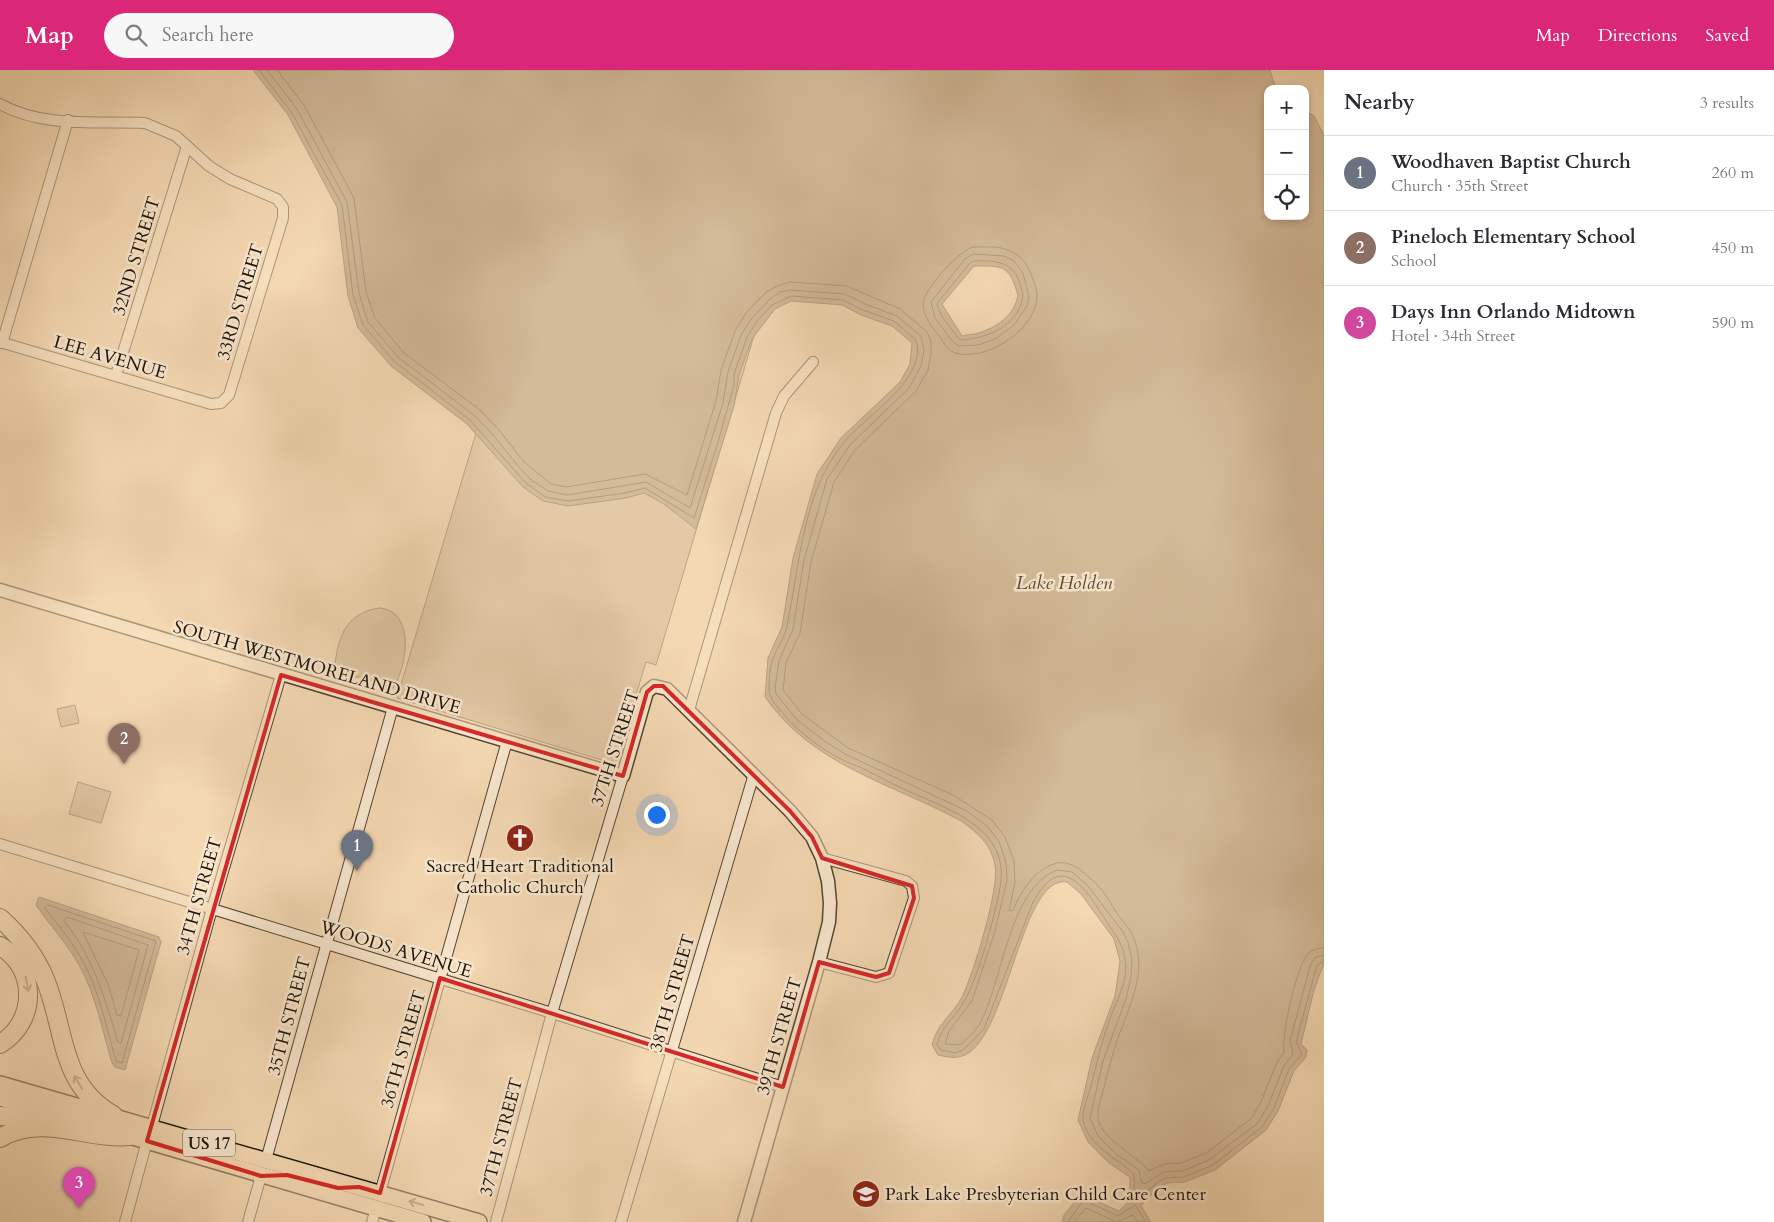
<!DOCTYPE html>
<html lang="en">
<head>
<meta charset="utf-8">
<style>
  :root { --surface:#fff; --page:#f7f7f7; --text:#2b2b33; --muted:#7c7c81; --line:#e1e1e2; --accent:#db2777 }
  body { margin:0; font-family:Cardo,serif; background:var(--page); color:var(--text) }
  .controls { position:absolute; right:15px; top:15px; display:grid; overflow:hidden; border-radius:10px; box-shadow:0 2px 8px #0003 }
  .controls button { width:45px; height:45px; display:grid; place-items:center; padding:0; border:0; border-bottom:1px solid var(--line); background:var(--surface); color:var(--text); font:25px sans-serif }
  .you { position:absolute; left:656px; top:744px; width:18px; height:18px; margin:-12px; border:4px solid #fff; border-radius:50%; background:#1a73e8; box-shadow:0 0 0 8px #1a73e833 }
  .badge { display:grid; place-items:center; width:32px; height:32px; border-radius:50%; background:var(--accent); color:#fff; font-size:16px; font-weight:700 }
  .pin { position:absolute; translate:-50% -41px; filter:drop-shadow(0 1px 2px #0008) }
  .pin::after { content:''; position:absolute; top:26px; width:18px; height:15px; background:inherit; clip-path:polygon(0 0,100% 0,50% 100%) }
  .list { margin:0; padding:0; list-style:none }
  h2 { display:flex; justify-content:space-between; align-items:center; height:65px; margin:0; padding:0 20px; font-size:21px }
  h2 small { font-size:16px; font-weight:400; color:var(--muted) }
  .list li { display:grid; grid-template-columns:32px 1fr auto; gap:15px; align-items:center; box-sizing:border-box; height:75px; padding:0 20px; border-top:1px solid var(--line) }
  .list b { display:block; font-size:19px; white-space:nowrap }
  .list p { margin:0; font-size:16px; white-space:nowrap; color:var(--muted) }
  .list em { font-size:16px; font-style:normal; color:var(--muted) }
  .icon { flex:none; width:28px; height:28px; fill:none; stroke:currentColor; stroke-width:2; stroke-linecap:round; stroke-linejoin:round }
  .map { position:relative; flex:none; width:1324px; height:1152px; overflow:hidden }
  header { display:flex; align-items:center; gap:30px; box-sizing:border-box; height:70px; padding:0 25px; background:var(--accent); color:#fff }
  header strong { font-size:24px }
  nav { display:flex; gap:28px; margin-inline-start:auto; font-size:18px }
  .search { width:350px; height:45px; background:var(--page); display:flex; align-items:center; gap:12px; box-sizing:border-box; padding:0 18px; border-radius:28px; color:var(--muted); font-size:19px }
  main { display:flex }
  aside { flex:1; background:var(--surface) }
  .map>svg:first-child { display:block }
  .green { fill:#cfb796; stroke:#766650 }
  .water { fill:#ab9679; stroke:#72624d; fill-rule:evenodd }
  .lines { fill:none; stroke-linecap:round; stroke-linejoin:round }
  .shore { stroke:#645642; stroke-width:1 }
  .minor-casing { stroke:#524635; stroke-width:12 }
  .tertiary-casing { stroke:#524635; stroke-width:15 }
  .primary-casing { stroke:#1c150b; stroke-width:18 }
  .motorway-casing { stroke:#1c150b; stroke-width:20 }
  .minor { stroke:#f8e6cd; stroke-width:10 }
  .tertiary { stroke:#f8e6cd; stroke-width:12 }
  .primary { stroke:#f4d8b2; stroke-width:15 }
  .motorway { stroke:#f4d8b2; stroke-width:18 }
  .oneway { stroke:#938067 }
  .marked { fill:none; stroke:#d62828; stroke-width:4; stroke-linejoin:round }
  .labels { text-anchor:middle; stroke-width:5; stroke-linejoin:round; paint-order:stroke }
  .shield { fill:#f8e6cd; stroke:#5e5445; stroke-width:1 }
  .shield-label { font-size:16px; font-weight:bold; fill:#1c150b }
  .street-label { font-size:18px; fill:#1c150b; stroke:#f8e6cd }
  .poi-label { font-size:18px; fill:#1c150b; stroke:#f8e6cd }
  .water-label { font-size:19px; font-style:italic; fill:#5c4f3c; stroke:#f8e6cd }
</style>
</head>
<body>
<header>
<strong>Map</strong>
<div class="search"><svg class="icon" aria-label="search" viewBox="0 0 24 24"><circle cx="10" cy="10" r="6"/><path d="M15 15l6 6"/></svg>Search here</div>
<nav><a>Map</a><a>Directions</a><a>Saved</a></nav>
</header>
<main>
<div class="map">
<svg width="1324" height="1152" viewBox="0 0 1324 1152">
  <rect width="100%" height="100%" fill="#f4d8b2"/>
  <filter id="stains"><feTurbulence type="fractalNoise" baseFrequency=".004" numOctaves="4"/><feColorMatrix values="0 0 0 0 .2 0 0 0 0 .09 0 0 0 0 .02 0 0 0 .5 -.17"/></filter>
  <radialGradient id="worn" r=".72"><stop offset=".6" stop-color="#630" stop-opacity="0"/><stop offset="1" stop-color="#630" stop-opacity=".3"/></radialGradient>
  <g class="green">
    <path d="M 530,182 L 759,249 L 656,595 L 646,592 L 615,694 L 397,628 Z"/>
    <path d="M 380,538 C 416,542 407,597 393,618 L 388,620 L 365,607 L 344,607 L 335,595 C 338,565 348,542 380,538 Z"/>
    <path d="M 75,635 L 79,653 L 61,657 L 57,639 Z"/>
    <path d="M 78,712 L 111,722 L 101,753 L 69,744 Z"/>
  </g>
  <g class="water">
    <path d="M 253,0 L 1270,0 L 1276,19 L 1268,19 L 1268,146 L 1305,146 L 1305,40 L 1314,46 L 1324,65 L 1324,893 L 1314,920 L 1301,974 L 1307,980 L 1306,987 L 1294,1001 L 1278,1041 L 1266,1060 L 1215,1100 L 1185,1112 L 1167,1113 L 1157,1119 L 1141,1136 L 1151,1152 L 1062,1152 L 1064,1145 L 1081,1124 L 1119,1141 L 1130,1130 L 1130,1107 L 1109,1093 L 1088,1072 L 1078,1050 L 1092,988 L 1115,926 L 1120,891 L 1114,869 L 1081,824 L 1067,812 C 1021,804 1009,964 965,985 C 956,989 947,987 938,985 L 932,975 C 937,953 952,946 962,927 C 973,905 1000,817 995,795 C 991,774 978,763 961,751 C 891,713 813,696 765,627 L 768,588 L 782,557 L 793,488 L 817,404 L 841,368 L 900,312 L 910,294 L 912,273 L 892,256 L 861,245 L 842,235 L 791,231 L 775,239 L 752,269 L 739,305 L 734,336 L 696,459 L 664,434 L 644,423 L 626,428 L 568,436 L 543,431 L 523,417 L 467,354 L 391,296 L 358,258 L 348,226 L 337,137 L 288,45 ZM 974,196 C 1004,196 1009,195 1018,225 C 1015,245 996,258 978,263 C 973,265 968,264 962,266 L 942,234 Z"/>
    <path d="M 39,827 L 159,867 L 161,872 L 125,1000 L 115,997 L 112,993 C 102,960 96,925 79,895 C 67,873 50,856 36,835 Z"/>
  </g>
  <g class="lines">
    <g class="shore">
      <path d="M 259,0 L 292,43 L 342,135 L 353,225 L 363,255 L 395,292 L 470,350 L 526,413 L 545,427 L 568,431 L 625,423 L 645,418 L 694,448 L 718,372 L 734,315 L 734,304 L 747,267 L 757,251 L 772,235 L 791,226 L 843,230 L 863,240 L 894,251 L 916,270 C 928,309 867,345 845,371 C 802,422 800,494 787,556 C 785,567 777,577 773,589 C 770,597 769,610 769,620 C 769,629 779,638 785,646 C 800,663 821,679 841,689 C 848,693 855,695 862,698 C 882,708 901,719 922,727 C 958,743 1006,762 1001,811 C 998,836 978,908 965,930 C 956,947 941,956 937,975 L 941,980 L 955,983 L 963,980 L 984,959 L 1033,832 C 1040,820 1051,802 1067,807 C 1083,812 1096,836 1105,849 C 1113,863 1123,872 1125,889 C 1129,911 1116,931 1109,951 C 1102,972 1096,994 1091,1017 C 1088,1026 1082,1041 1083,1050 C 1088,1076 1117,1088 1134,1104 L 1135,1129 L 1138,1131 L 1154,1115 L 1164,1108 L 1184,1107 L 1213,1095 L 1262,1057 L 1274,1038 L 1289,999 L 1302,984 L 1296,972 L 1317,895 L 1324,891"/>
      <path d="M 267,0 L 297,39 L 347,132 L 359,223 L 368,252 L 399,288 L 475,346 L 493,365 L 519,397 L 530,409 L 548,421 L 567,425 L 646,412 L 690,438 L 723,333 L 728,302 L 741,265 L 752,248 L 769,230 L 780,222 L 790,220 L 845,224 L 865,234 L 897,246 L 921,266 L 924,280 L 921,296 L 909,318 L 850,375 L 827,409 L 804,490 L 793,559 L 779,591 L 775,618 L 776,624 L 797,650 L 826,672 L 845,684 L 967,741 L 987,756 L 999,771 L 1006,793 L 1007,810 L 995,861 L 972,931 L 949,961 L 945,974 L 960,975 C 966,969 974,963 979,955 C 1003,913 1008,819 1057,800 L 1072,802 L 1088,816 L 1123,862 L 1128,873 L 1132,889 L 1131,907 L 1126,929 L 1103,991 L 1090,1048 L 1098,1066 L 1116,1084 L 1139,1100 L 1142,1113 L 1145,1114 L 1163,1102 L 1183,1101 L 1209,1090 L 1258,1053 L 1268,1036 L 1284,996 L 1293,984 L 1290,971 L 1311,893 L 1316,887 L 1324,885"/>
      <path d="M 277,0 L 304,35 L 354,128 L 366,222 L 375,248 L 404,283 L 480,340 L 499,360 L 524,392 L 551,414 L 566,417 L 645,404 L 687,425 L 716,331 L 721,300 L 735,261 L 746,243 L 765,223 L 777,216 L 790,212 L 847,216 L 900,239 L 927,262 L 931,271 L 931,284 L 928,300 L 916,321 L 855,380 L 834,412 L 811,492 L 800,563 L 786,593 L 783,620 L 802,644 L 848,678 L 953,725 L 992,750 L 1005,767 L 1014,791 L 1015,812 L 1009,841 L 1013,840 C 1021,822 1032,803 1051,795 C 1067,788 1079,798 1091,809 C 1102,818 1109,830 1116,842 C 1123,852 1131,859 1135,871 C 1145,902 1133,926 1123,955 C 1115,974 1110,994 1105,1013 C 1103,1023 1097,1037 1098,1047 C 1098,1067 1137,1086 1149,1101 L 1164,1094 L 1181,1093 L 1206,1083 L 1252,1048 L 1261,1032 L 1277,992 L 1284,983 C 1281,966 1296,899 1307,885 C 1311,880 1317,878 1324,878"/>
      <path d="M 974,177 C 984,177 995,176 1005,179 C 1017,182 1027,192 1031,204 C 1033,211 1037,218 1037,226 C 1037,258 990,289 960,284 C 950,283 945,275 940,267 C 933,258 923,247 923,234 C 923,220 961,178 974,177 Z"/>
      <path d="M 974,184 L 1004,186 L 1014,191 L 1023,203 L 1029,227 L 1027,236 L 1014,255 L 995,269 L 978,275 L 959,276 L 953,272 L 935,248 L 931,232 L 965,189 Z"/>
      <path d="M 971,192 C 976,190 981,191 987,191 C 1011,192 1019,202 1023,226 C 1019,253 993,266 969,269 C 964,270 962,271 958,268 L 941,245 L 937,234 Z"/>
      <path d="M 48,835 L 156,871 L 122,993 L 116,991 C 107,959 100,925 85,895 C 74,874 59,856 45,838 Z"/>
      <path d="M 67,847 L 148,875 L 121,973 L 118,972 C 105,929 93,886 64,851 Z"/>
      <path d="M 83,862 L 139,880 L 121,946 L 117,945 L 108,914 Z"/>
      <path d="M 1068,1152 L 1083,1130 L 1118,1146 L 1135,1135 L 1146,1152"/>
      <path d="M 1074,1152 L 1086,1138 L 1117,1152 L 1133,1145 L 1138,1152"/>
    </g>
    <defs>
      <g id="minor">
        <path d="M 0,34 C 43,58 97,51 145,53 L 176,66 L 209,96 L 230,109 L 277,129 L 283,137 L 283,148 L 229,325 L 221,333 L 211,334 L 0,272"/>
        <path d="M 2,273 L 68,50"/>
        <path d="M 116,305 L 187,76"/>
        <path d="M 689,640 L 776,343 L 784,326 L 813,292"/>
        <path d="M 0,774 L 552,943 L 783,1017"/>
        <path d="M 819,892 L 876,907 L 889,903 L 914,828 L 912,816 L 906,811 L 822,788"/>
        <path d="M 152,1056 L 212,839 L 281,605"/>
        <path d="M 266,1090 L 393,637"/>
        <path d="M 380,1123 L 507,671"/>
        <path d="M 125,1152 L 147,1071"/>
        <path d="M 248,1152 L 261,1106"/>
        <path d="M 372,1152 L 376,1138"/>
        <path d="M 496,1152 L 552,943 L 623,706"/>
        <path d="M 621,1152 L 754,704"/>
      </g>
      <path id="tertiary" d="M 0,520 L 623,706 L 647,622 L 654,616 L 667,619 L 790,741 L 812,767 L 822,788 L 828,811 L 830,833 L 829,852 L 819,892 L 744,1152"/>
      <g id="primary">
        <path d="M 0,1014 L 479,1152"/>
        <path d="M 0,1028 L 423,1152"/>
      </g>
      <g id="motorway">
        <path d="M 0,848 C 19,865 35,885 45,909 C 66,960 59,1014 113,1045"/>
        <path d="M 0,876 C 38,898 37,952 0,974"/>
        <path d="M 0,1046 L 44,1049"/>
        <path d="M 0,1068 C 43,1043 85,1070 130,1066"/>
      </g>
    </defs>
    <use href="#minor" class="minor-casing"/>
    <use href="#tertiary" class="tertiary-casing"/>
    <use href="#primary" class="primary-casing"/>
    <use href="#motorway" class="motorway-casing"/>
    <use href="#minor" class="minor"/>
    <use href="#tertiary" class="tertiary"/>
    <use href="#primary" class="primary"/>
    <use href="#motorway" class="motorway"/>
  </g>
  <defs><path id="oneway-shaft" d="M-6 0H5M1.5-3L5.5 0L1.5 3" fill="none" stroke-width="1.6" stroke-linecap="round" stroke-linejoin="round" transform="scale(1.25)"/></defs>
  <g class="oneway">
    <use href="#oneway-shaft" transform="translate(27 914) rotate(79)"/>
    <use href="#oneway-shaft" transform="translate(78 1012) rotate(-122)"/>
    <use href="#oneway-shaft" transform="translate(416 1133) rotate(-164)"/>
  </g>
  <path d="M0 0H1324V1152H0ZM 281,605 L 623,706 L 647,622 L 654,616 L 663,616 L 790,741 L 812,767 L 822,788 L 912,816 L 914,828 L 889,903 L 876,907 L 819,892 L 783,1017 L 440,908 L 380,1123 L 359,1117 L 338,1118 L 287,1105 L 261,1106 L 147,1071 Z" fill="#f4d8b2" fill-opacity=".55" fill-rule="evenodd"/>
  <path class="marked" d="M 281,605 L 623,706 L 647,622 L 654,616 L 663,616 L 790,741 L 812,767 L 822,788 L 912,816 L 914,828 L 889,903 L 876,907 L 819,892 L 783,1017 L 440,908 L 380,1123 L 359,1117 L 338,1118 L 287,1105 L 261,1106 L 147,1071 Z"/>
  <defs>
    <symbol id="church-disc" viewBox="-11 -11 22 22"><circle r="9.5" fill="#8f2418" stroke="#f8e6cd"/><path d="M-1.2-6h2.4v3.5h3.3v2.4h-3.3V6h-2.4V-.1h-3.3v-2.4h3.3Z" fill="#fff"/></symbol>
    <symbol id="school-disc" viewBox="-11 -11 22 22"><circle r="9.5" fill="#8f2418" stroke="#f8e6cd"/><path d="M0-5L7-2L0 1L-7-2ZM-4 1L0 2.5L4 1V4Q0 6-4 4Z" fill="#fff"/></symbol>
  </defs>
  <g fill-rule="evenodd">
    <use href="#church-disc" x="504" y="752" width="32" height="32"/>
    <use href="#school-disc" x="850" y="1108" width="32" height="32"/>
  </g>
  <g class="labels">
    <rect class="shield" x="183" y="1059.5" width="52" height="27" rx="4"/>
    <g class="shield-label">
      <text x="209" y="1079">US 17</text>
    </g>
    <g class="street-label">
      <text transform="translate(136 186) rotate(-73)" y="6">32ND STREET</text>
      <text transform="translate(240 232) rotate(-73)" y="6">33RD STREET</text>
      <text transform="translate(110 287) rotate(16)" y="6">LEE AVENUE</text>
      <text transform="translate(317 597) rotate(16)" y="6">SOUTH WESTMORELAND DRIVE</text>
      <text transform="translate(615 678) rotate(-72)" y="6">37TH STREET</text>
      <text transform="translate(199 826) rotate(-74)" y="6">34TH STREET</text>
      <text transform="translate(396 879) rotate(17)" y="6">WOODS AVENUE</text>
      <text transform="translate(672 923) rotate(-74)" y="6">38TH STREET</text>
      <text transform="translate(289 946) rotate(-75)" y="6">35TH STREET</text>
      <text transform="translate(779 966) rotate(-74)" y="6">39TH STREET</text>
      <text transform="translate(403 979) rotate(-74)" y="6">36TH STREET</text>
      <text transform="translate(501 1067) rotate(-75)" y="6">37TH STREET</text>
    </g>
    <g class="poi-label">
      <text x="520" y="802">Sacred Heart Traditional<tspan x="520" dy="21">Catholic Church</tspan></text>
      <text x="885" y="1130" text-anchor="start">Park Lake Presbyterian Child Care Center</text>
    </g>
    <g class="water-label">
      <text x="1064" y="519">Lake Holden</text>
    </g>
  </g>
  <rect width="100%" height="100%" filter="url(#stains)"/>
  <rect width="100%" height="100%" fill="url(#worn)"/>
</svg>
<div class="controls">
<button>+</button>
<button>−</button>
<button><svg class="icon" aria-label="locate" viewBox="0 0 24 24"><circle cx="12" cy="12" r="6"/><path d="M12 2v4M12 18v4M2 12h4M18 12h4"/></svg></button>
</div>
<div class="you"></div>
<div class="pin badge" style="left:357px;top:801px;background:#6b7280">1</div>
<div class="pin badge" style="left:124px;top:694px;background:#8d6e63">2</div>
<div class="pin badge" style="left:79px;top:1138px;background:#d1479c">3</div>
</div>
<aside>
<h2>Nearby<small>3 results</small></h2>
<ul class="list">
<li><span class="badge" style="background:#6b7280">1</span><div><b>Woodhaven Baptist Church</b><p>Church · 35th Street</p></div><em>260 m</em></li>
<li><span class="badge" style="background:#8d6e63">2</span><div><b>Pineloch Elementary School</b><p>School</p></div><em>450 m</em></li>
<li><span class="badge" style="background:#d1479c">3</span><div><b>Days Inn Orlando Midtown</b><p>Hotel · 34th Street</p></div><em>590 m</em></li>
</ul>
</aside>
</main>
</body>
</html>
